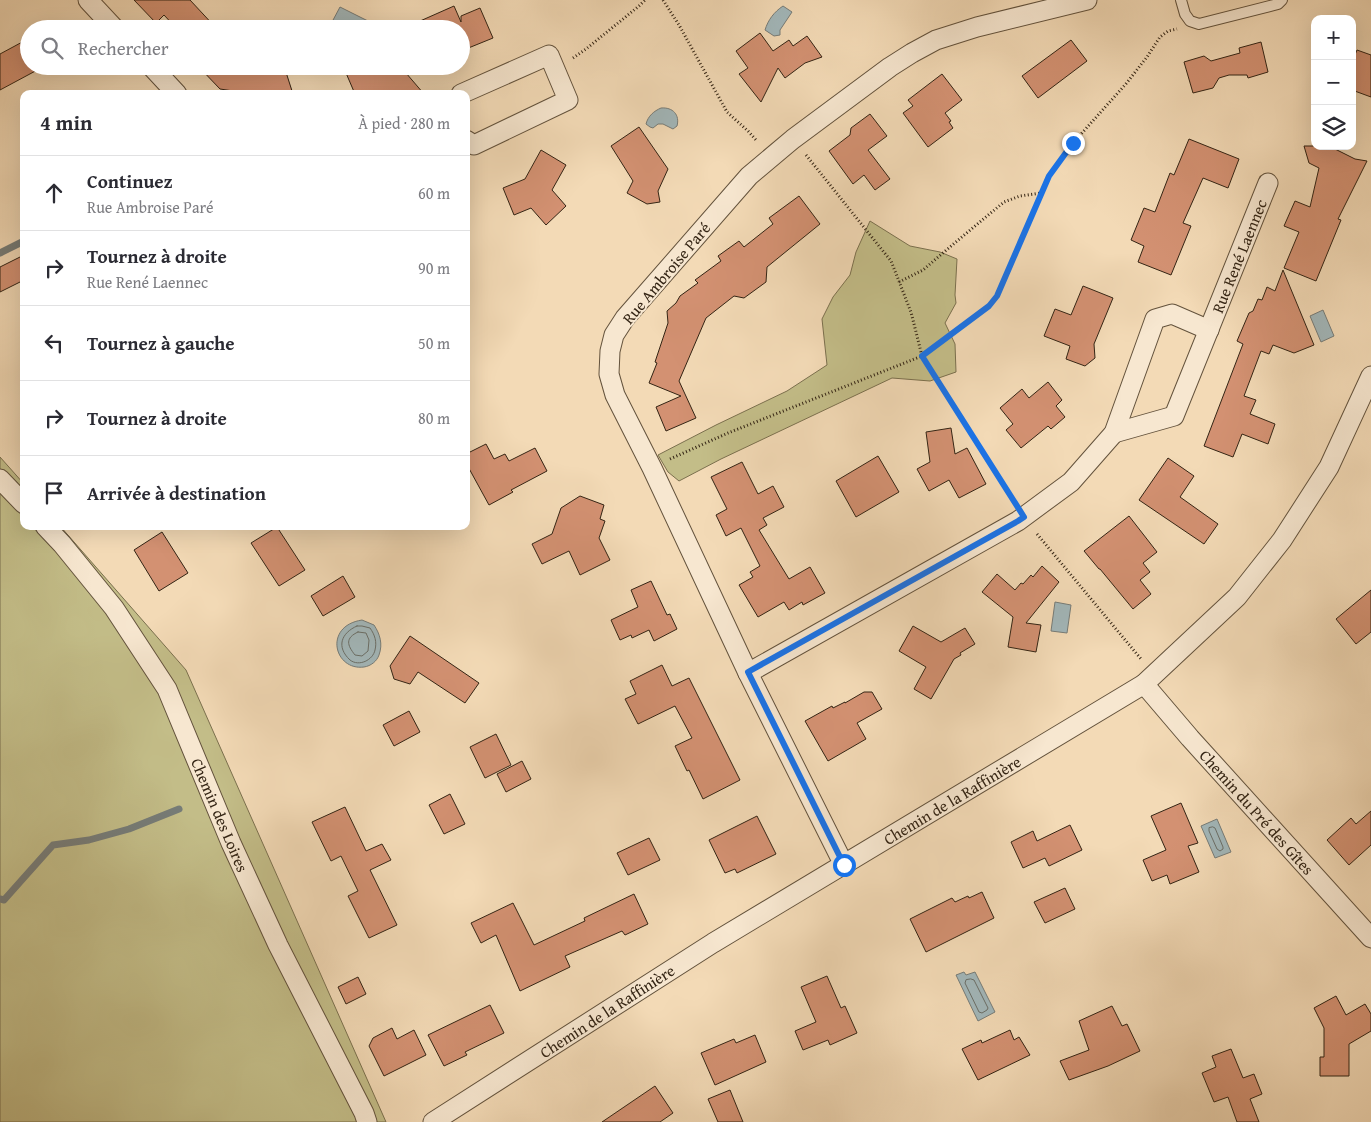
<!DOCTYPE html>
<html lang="fr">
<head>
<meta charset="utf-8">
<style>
  :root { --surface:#fff; --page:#f7f7f7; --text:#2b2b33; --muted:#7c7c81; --line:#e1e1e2 }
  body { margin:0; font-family:"Gentium Book Plus",serif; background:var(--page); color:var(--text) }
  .controls { position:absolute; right:15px; top:15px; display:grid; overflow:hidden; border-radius:10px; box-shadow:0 5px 20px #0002 }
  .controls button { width:45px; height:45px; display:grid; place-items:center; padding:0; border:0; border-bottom:1px solid var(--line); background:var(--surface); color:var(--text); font:25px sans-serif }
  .stop { position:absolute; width:15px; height:15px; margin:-11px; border:4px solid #1a73e8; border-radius:50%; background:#fff }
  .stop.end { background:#1a73e8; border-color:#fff; box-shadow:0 1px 5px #0008 }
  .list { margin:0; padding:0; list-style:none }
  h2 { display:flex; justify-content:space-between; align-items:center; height:65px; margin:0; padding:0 20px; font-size:21px }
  h2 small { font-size:16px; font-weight:400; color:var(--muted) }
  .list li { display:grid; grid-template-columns:32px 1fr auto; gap:15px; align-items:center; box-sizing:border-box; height:75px; padding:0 20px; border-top:1px solid var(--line) }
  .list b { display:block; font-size:19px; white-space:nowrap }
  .list p { margin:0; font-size:16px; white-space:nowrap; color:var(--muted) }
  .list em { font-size:16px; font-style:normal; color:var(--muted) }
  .icon { flex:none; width:28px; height:28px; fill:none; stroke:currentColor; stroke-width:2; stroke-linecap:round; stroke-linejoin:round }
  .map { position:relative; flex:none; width:1371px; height:1122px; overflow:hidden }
  .search { position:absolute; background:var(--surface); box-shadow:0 5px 20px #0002; left:20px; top:20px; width:450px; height:55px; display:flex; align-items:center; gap:12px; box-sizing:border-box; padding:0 18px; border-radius:28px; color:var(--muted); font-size:19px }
  .panel { position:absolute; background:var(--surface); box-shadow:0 5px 20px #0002; left:20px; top:90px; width:450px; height:440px; border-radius:10px }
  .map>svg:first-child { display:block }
  .green { fill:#c3bd88; stroke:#7b704e }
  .water { fill:#a2b7ba; stroke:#767c78 }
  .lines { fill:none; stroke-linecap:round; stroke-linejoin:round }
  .shore { stroke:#6a6e67; stroke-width:1 }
  .stream { stroke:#767c78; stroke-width:7 }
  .building { fill:#d39172; stroke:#332414 }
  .service-casing { stroke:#63523c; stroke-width:12 }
  .minor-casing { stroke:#63523c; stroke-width:21 }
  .path { stroke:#332414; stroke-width:3; stroke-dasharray:1 2.5; stroke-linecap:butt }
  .service { stroke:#f7e7d0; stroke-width:10 }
  .minor { stroke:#f7e7d0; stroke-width:19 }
  .route { stroke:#1a73e8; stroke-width:6 }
  .labels { text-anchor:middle; stroke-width:4; stroke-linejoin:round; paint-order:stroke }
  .street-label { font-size:16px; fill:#332414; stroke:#f7e7d0 }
</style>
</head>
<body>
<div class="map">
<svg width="1371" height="1122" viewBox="0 0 1371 1122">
  <rect width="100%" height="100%" fill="#f3dab6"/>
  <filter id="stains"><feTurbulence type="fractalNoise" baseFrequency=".004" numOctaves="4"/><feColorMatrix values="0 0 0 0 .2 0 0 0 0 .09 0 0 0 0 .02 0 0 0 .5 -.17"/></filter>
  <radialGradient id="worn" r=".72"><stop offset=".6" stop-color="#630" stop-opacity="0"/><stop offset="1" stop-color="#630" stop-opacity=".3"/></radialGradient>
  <g class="green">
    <path d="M 870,221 L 910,246 L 940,252 L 957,259 L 955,295 L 956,303 L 945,323 L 955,344 L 956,372 L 930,381 L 892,378 L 721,459 L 679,481 L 668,472 L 658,455 L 716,425 L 787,391 L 827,365 L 822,319 L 833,297 L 850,275 L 856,252 Z"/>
    <path d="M 0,457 L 24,484 L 24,526 L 60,526 L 186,670 L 386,1122 L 0,1122 Z"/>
  </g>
  <g class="water">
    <path d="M 783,6 L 792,12 L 780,30 L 780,35 L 774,36 L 765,30 C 768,20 774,12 783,6 Z"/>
    <path d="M 340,7 L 368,21 L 364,29 L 344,29 L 332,22 Z"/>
    <path d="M 661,108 C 673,107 680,115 677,126 L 673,129 L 663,124 L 658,124 L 653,128 L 650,127 L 646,124 C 648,116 654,111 661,108 Z"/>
    <path d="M 1323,310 L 1334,336 L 1321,342 L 1310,316 Z"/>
    <path d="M 1055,602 L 1071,605 L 1067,633 L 1051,631 Z"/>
    <path d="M 362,620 L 374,625 C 380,634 383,644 379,655 C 377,661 371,666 364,667 C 334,671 323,626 362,620 Z"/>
    <path d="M 1217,819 L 1231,852 L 1215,858 L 1201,826 Z"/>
    <path d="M 964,972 L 966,975 L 975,972 L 995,1012 L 978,1021 L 956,975 Z"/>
  </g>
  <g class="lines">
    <g class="shore">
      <path d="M 357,626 L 362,626 L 370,628 C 375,635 377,642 375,650 C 373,660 359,667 350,660 C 336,647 341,633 357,626 Z"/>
      <path d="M 358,632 L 366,633 L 369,640 L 368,651 L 362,656 L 355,655 C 347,645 345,638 358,632 Z"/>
      <path d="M 1213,827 L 1215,828 L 1223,847 L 1223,849 L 1220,851 L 1217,849 L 1209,831 L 1209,828 Z"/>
      <path d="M 971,979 L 974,980 L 988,1008 L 987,1010 L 982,1013 L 979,1012 L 965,983 L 966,980 Z"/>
    </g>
    <g class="stream">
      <path d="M 0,253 L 24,241"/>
      <path d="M 0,899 L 4,900 L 53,845 L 89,840 L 129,829 L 179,809"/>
    </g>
  </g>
  <g class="building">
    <path d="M 134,0 L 190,0 L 217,29 L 177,29 L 164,15 L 156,23 Z"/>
    <path d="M 454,6 L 461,22 L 461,16 L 480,8 L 493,38 L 461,51 L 461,29 L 402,29 Z"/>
    <path d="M 760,33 L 773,51 L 789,40 L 793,46 L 807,36 L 822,57 L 805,63 L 785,78 L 778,68 L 761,102 L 739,74 L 748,68 L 736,51 Z"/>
    <path d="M 26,40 L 29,45 L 29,66 L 41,66 L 41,68 L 0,90 L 0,54 Z"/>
    <path d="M 1071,40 L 1087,61 L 1038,98 L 1022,76 Z"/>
    <path d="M 1261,42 L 1268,72 L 1248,78 L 1247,75 L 1229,75 L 1219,78 L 1213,88 L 1193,93 L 1184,62 L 1204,56 L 1211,61 L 1240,53 L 1239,48 Z"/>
    <path d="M 1357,50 L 1371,55 L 1371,97 L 1352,90 L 1352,62 Z"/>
    <path d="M 198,66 L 284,66 L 293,94 L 253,94 L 220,89 Z"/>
    <path d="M 343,66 L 400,66 L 424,94 L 355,94 Z"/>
    <path d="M 942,74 L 962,100 L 945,113 L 951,121 L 949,122 L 953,128 L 928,147 L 903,113 L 913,106 L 908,100 Z"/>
    <path d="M 870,114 L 887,136 L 868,150 L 890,179 L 875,190 L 864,175 L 853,184 L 829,151 L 850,135 L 851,128 Z"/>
    <path d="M 639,127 L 668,169 L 658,191 L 660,202 L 647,204 L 627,193 L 633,181 L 611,146 Z"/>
    <path d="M 1189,139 L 1239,159 L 1228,188 L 1203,178 L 1183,223 L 1191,226 L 1171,275 L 1138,262 L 1144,246 L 1131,240 L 1144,208 L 1155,212 L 1170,173 L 1174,175 Z"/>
    <path d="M 1304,146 L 1329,146 L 1355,159 L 1367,161 L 1338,219 L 1341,220 L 1316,281 L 1284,268 L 1299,232 L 1284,226 L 1295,201 L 1310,207 L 1319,168 L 1309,163 Z"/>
    <path d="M 541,150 L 566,165 L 552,190 L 566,206 L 546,225 L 531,208 L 514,215 L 503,188 L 525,179 Z"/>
    <path d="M 799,196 L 820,224 L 767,267 L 766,282 L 744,298 L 734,296 L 706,318 L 679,381 L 696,418 L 666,431 L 656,407 L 681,396 L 649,383 L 657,363 L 655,362 L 668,323 L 667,311 L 676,303 L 680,296 L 698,283 L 695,280 L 721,261 L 718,256 L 739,241 L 744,247 L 773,224 L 769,218 Z"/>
    <path d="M 24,255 L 24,280 L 0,292 L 0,267 Z"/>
    <path d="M 1283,270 L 1314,345 L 1294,353 L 1273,345 L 1269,354 L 1261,351 L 1244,396 L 1256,400 L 1250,414 L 1275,424 L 1268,444 L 1242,434 L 1233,457 L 1204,446 L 1243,344 L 1237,341 L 1249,313 L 1253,311 L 1258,299 L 1262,300 L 1267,287 L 1275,291 Z"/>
    <path d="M 1083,286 L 1113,298 L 1094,344 L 1095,358 L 1085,366 L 1066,359 L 1070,346 L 1044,336 L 1055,309 L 1071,315 Z"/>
    <path d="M 1048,382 L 1062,400 L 1056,406 L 1065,417 L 1051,429 L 1048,426 L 1021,448 L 1006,430 L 1013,424 L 1000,408 L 1022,389 L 1029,398 Z"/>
    <path d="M 951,428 L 955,454 L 967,448 L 986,484 L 959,498 L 949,480 L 929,491 L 917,469 L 930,462 L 926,432 Z"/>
    <path d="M 486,444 L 494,459 L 505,454 L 509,461 L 535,448 L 547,471 L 511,490 L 513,492 L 489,505 L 466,463 L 466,454 Z"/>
    <path d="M 878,456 L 899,492 L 856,517 L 836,481 Z"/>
    <path d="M 1168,458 L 1194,476 L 1180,497 L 1218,524 L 1204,544 L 1139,500 Z"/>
    <path d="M 742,462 L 758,494 L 773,486 L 784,507 L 763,518 L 767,525 L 759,530 L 789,579 L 810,567 L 825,593 L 803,605 L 802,602 L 789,610 L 784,602 L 758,617 L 739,585 L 753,577 L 750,572 L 760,566 L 741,528 L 726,536 L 716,515 L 727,509 L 711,477 Z"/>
    <path d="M 580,496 L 604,505 L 600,519 L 605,521 L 599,538 L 610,560 L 580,575 L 569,551 L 542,564 L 532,544 L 552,534 L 561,508 Z"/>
    <path d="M 1129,516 L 1157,552 L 1143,563 L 1150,572 L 1140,580 L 1151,594 L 1133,609 L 1100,569 L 1099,569 L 1084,551 Z"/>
    <path d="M 277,527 L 305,570 L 279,586 L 251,543 Z"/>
    <path d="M 162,532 L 188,573 L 159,591 L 134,550 Z"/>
    <path d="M 1042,566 L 1059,582 L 1026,623 L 1041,625 L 1036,652 L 1008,647 L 1013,617 L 982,592 L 997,574 L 1015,590 L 1021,583 L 1023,584 L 1031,575 L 1033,577 Z"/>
    <path d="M 343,576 L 355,597 L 323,616 L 311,596 Z"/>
    <path d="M 651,581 L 667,615 L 670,614 L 677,629 L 654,641 L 649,630 L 632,638 L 631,635 L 620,640 L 611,620 L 638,607 L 631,590 Z"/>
    <path d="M 1371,590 L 1371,632 L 1356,644 L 1336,619 Z"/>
    <path d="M 913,626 L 941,642 L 965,628 L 975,644 L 960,653 L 961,655 L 954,659 L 931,699 L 914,689 L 926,667 L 899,651 Z"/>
    <path d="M 410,636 L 479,683 L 465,703 L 418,672 L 410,684 L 394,679 L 390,666 Z"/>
    <path d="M 662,665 L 672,686 L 689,678 L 740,780 L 703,799 L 689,770 L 687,771 L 675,746 L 692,738 L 675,706 L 638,724 L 625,699 L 636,694 L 630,681 Z"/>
    <path d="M 864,692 L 872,692 L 882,709 L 857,723 L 866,739 L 828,761 L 805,721 L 832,706 L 833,708 L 845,702 L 845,703 Z"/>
    <path d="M 409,711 L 420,732 L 394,746 L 383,725 Z"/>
    <path d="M 496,734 L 511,765 L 485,778 L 470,747 Z"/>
    <path d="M 522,761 L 531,779 L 506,792 L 497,774 Z"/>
    <path d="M 450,794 L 465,824 L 444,834 L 429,805 Z"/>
    <path d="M 1181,803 L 1198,843 L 1188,846 L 1199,872 L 1170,884 L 1167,875 L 1152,881 L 1143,860 L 1166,850 L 1151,816 Z"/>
    <path d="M 345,807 L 366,851 L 382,844 L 391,860 L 370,870 L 397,925 L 369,938 L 348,896 L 358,891 L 341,856 L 331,861 L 312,822 Z"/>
    <path d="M 1371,811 L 1371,845 L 1349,865 L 1327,840 L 1351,818 L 1356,824 Z"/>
    <path d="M 757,816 L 776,854 L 737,873 L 735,869 L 725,873 L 709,840 Z"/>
    <path d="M 1070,825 L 1082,850 L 1049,866 L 1045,858 L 1023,868 L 1011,842 L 1033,831 L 1037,841 Z"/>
    <path d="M 649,838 L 660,860 L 628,875 L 617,853 Z"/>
    <path d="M 1065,888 L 1075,909 L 1045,923 L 1034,902 Z"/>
    <path d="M 982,892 L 994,918 L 926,952 L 910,919 L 952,898 L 955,902 L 968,896 L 969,898 Z"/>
    <path d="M 634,894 L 648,924 L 625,935 L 622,931 L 565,956 L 570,967 L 520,991 L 496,935 L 481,943 L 471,923 L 513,903 L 534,945 L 585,921 L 584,918 Z"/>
    <path d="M 827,976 L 841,1008 L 845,1006 L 857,1033 L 830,1045 L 828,1040 L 803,1050 L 795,1031 L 816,1022 L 801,987 Z"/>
    <path d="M 358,977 L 366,994 L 346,1004 L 338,987 Z"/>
    <path d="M 1336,996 L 1346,1015 L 1365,1004 L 1371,1014 L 1371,1031 L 1349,1044 L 1349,1076 L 1320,1076 L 1320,1057 L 1324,1057 L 1324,1028 L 1314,1008 Z"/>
    <path d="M 490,1005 L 504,1033 L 465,1052 L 467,1055 L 444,1066 L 428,1035 Z"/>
    <path d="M 1112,1006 L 1122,1026 L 1127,1024 L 1140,1051 L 1108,1066 L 1069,1080 L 1060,1061 L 1089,1050 L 1079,1021 Z"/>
    <path d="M 392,1028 L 397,1039 L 414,1030 L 426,1055 L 384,1076 L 369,1046 L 373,1038 Z"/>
    <path d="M 1010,1030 L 1014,1040 L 1019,1037 L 1030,1055 L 978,1080 L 962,1049 L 981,1040 L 982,1043 Z"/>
    <path d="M 755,1035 L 766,1062 L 715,1085 L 701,1053 L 734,1039 L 736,1043 Z"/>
    <path d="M 1231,1049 L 1243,1078 L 1254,1074 L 1262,1094 L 1250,1099 L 1259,1122 L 1237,1122 L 1228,1097 L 1214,1102 L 1202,1073 L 1216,1067 L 1212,1056 Z"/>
    <path d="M 655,1086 L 673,1113 L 660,1122 L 602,1122 Z"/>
    <path d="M 730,1090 L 743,1122 L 718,1122 L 708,1099 Z"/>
  </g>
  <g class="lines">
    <defs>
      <path id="service" d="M 1181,0 L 1185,14 L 1190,21 L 1199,24 L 1278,4 L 1282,0"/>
      <g id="minor">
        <path d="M 88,0 L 115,29"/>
        <path d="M 151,66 L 177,94"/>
        <path d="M 461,94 L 549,55 L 568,100 L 474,145 L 466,140"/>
        <path d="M 1114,433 L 1174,416 L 1268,183"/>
        <path d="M 0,479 L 24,504"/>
        <path d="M 45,526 L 62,544 L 114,608 L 167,689 L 231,843 L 278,945 L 364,1113 L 367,1122"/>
        <path d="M 748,673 L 1018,521 L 1071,482 L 1114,433 L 1155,319 L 1172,314 L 1209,330"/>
        <path d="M 1144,684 L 1190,738 L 1371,938"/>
        <path d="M 844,865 L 748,673 L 652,468 L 615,395 L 609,374 L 610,351 L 614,335 L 625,318 L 749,176 L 793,139 L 890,67 L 912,53 L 936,40 L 977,27 L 1087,0"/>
        <path d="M 433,1122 L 713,943 L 1144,684 L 1237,597 L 1282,540 L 1329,467 L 1371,376"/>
      </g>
    </defs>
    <use href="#service" class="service-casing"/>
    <use href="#minor" class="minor-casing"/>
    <g class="path">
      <path d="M 663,0 L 679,25 L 727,112 L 748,131 L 757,141"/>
      <path d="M 573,58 L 586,49 L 639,6 L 645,0"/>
      <path d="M 806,155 L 891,261 L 911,312 L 922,356 L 1013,500"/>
      <path d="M 899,282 L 923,270 L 957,241 L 1004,202 L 1020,196 L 1041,193"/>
      <path d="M 670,459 L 728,433 L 922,356 L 989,306 L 997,296 L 1049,176 L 1073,143 L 1125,85 L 1147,57 L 1160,37 L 1168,31 L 1177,29"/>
      <path d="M 1037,534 L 1141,659"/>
    </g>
    <use href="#service" class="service"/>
    <use href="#minor" class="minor"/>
  </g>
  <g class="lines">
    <path class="route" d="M 844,865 L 748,672 L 1018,521 L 1024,517 L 922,356 L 989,306 L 997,296 L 1049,176 L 1073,143"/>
  </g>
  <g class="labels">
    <g class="street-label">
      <text transform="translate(1239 256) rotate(-68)" y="6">Rue René Laennec</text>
      <text transform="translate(666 273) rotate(-50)" y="6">Rue Ambroise Paré</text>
      <text transform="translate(952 800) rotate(-31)" y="6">Chemin de la Raffinière</text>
      <text transform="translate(1257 812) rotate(48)" y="6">Chemin du Pré des Gîtes</text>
      <text transform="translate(220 815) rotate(67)" y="6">Chemin des Loires</text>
      <text transform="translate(607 1011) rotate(-33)" y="6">Chemin de la Raffinière</text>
    </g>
  </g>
  <rect width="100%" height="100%" filter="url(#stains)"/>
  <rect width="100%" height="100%" fill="url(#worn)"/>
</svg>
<div class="controls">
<button>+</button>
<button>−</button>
<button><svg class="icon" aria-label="layers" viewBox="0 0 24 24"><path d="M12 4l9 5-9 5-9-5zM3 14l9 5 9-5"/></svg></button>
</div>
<div class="stop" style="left:844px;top:865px"></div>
<div class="stop end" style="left:1073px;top:143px"></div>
<div class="search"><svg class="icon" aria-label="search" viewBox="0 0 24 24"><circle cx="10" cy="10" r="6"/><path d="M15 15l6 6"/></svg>Rechercher</div>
<section class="panel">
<h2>4 min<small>À pied · 280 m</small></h2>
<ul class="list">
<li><svg class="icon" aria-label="ahead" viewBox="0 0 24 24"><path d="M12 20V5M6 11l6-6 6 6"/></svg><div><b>Continuez</b><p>Rue Ambroise Paré</p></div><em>60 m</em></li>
<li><svg class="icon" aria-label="right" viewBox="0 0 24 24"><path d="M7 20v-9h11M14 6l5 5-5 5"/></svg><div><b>Tournez à droite</b><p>Rue René Laennec</p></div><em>90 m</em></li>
<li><svg class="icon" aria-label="left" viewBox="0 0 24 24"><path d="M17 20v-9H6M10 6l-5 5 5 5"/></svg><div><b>Tournez à gauche</b></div><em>50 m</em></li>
<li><svg class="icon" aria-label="right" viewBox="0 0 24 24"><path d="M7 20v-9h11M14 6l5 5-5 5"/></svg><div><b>Tournez à droite</b></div><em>80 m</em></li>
<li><svg class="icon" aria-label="arrive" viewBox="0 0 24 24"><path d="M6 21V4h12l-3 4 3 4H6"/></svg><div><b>Arrivée à destination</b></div></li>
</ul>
</section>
</div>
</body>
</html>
